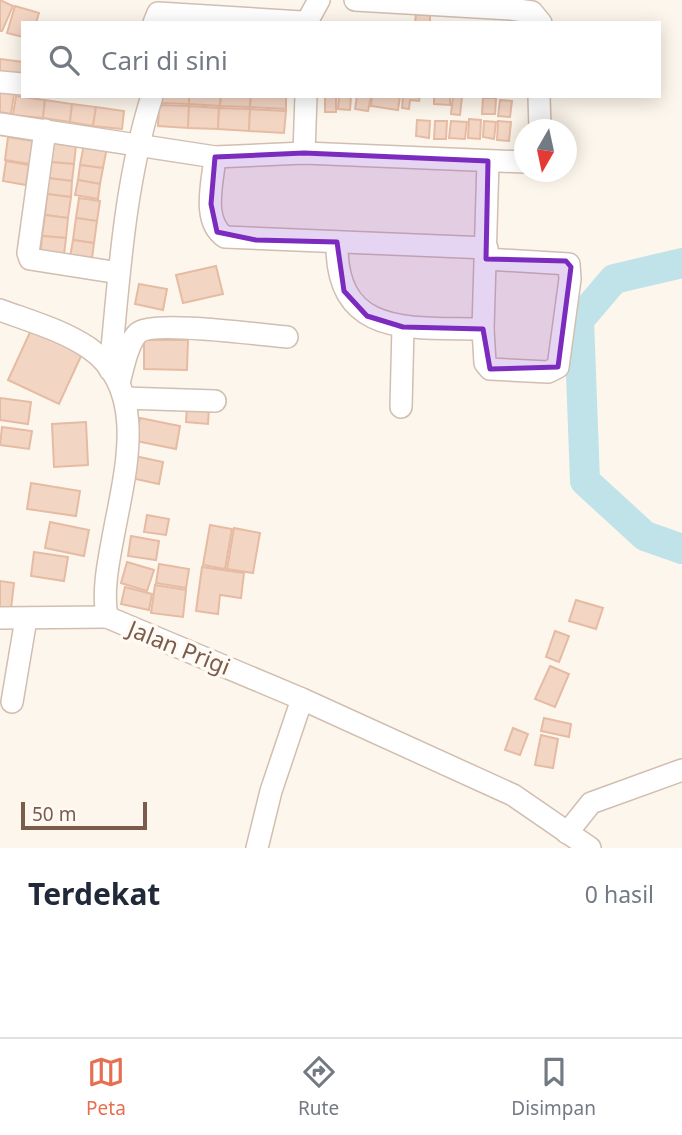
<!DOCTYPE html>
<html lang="id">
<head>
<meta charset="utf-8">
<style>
  :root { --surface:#fff; --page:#f6f6f7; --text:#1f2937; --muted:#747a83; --line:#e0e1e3; --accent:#e76f51 }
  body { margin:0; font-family:"Noto Sans",sans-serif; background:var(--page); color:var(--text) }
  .compass { position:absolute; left:514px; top:119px; width:63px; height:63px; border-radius:50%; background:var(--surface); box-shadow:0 4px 18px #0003; rotate:189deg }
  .scale { position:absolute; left:21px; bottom:18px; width:126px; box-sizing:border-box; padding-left:7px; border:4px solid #7a5c4d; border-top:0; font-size:19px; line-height:24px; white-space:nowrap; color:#7a5c4d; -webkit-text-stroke:5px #fffaf3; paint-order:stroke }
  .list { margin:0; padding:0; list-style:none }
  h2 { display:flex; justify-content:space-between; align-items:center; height:91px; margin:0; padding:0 28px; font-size:30px }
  h2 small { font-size:23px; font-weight:400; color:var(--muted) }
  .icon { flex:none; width:38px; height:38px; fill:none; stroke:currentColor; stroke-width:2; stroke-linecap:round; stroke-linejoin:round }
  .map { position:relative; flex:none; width:682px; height:848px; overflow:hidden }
  .search { position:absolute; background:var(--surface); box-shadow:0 4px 18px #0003; left:21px; right:21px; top:21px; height:77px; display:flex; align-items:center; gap:18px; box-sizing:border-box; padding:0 24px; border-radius:0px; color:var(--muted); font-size:26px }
  .sheet { height:189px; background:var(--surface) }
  nav { display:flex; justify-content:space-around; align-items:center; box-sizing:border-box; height:98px; border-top:2px solid var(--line); background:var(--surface); font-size:19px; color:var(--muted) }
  nav a { display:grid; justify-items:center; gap:4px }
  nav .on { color:var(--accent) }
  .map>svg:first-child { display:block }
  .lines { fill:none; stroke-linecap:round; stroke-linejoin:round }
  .river { stroke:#bfe3e8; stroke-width:30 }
  .building { fill:#f3d5c3; stroke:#e6bba3; stroke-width:2 }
  .minor-casing { stroke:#d1beb0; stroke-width:24 }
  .minor { stroke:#fff; stroke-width:21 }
  .marked { fill:#7b2cbf; fill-opacity:0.2; stroke:#7b2cbf; stroke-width:5; stroke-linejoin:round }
  .labels { text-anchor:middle; stroke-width:7; stroke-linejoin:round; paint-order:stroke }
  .street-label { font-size:23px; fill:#7a5c4d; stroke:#fffaf3 }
</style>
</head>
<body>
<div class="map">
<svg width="682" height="848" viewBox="0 0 682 848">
  <rect width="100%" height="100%" fill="#fdf6ec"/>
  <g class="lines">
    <path class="river" d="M 682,263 L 614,279 L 579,320 L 585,481 L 645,536 L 682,549"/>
  </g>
  <g class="building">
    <path d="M 0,0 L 13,6 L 2,31 L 0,31 Z"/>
    <path d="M 15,6 L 39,13 L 36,23 L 23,23 L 23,37 L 7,33 Z"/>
    <path d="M 416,14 L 430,15 L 430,23 L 415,23 Z"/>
    <path d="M 0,59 L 23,62 L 23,80 L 0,77 Z"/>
    <path d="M 0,92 L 14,94 L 11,114 L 0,112 Z"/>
    <path d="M 16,96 L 45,100 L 43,118 L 13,115 Z"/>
    <path d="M 160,96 L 189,96 L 189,104 L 160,103 Z"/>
    <path d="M 189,96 L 221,96 L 220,106 L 189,104 Z"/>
    <path d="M 221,96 L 251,96 L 250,107 L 220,106 Z"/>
    <path d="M 251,96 L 286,96 L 286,109 L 250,107 Z"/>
    <rect x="325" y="96" width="11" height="16"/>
    <path d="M 339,96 L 351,96 L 350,110 L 338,109 Z"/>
    <path d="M 357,96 L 371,97 L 368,111 L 355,109 Z"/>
    <path d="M 372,96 L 400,96 L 398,110 L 371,106 Z"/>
    <path d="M 403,96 L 420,96 L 419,101 L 410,100 L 409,109 L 402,108 Z"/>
    <path d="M 434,96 L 450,96 L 450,105 L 434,104 Z"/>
    <path d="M 453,96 L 462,97 L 460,115 L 451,114 Z"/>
    <path d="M 483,98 L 496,98 L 495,114 L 482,114 Z"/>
    <path d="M 45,100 L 72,104 L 70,122 L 43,118 Z"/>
    <path d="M 500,100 L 512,101 L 510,117 L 498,116 Z"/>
    <path d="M 72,104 L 96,107 L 93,126 L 70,122 Z"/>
    <path d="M 159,105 L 189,106 L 188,128 L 158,126 Z"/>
    <path d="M 189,106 L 219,108 L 218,129 L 188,128 Z"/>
    <path d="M 96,107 L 124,111 L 122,129 L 93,126 Z"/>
    <path d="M 219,108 L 250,109 L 249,131 L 218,129 Z"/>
    <path d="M 250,109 L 286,111 L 284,133 L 249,131 Z"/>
    <path d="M 469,119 L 481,120 L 480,139 L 468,138 Z"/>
    <path d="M 417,120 L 430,121 L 429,138 L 416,136 Z"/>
    <path d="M 435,121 L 447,121 L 446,139 L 434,139 Z"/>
    <path d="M 451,121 L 467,122 L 465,139 L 449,138 Z"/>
    <path d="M 484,121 L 496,122 L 494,139 L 483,137 Z"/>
    <path d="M 498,121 L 511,122 L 509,141 L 497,140 Z"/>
    <path d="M 8,137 L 33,141 L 30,164 L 5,160 Z"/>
    <path d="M 52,142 L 76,145 L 74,164 L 50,162 Z"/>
    <path d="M 84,144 L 107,147 L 103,168 L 80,165 Z"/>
    <path d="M 6,161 L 29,165 L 26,185 L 3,181 Z"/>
    <path d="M 50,162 L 74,164 L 72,181 L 48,178 Z"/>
    <path d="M 80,165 L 103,168 L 100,184 L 78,180 Z"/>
    <path d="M 48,178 L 72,181 L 71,197 L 47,194 Z"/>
    <path d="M 78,180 L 100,184 L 98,199 L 75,195 Z"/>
    <path d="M 47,194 L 71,197 L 68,218 L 45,215 Z"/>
    <path d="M 79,198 L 100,201 L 97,221 L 76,218 Z"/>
    <path d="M 45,215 L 68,218 L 66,238 L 42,236 Z"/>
    <path d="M 76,218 L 97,221 L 94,243 L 73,240 Z"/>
    <path d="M 42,236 L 66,238 L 63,263 L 40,261 Z"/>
    <path d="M 73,240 L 94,243 L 91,266 L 69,263 Z"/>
    <path d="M 216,266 L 223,294 L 183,303 L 176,275 Z"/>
    <path d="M 139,284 L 167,289 L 163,310 L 135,304 Z"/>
    <path d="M 31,330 L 82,354 L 59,404 L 8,380 Z"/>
    <path d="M 144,340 L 188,340 L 187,370 L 144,369 Z"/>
    <path d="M 0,398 L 31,402 L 28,424 L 0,420 Z"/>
    <path d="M 187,406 L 209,408 L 208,424 L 186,422 Z"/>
    <path d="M 140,418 L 180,426 L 176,449 L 136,441 Z"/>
    <path d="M 86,422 L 88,465 L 54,467 L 52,424 Z"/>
    <path d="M 2,427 L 32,431 L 29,449 L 0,445 Z"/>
    <path d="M 135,456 L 163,462 L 159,484 L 131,478 Z"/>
    <path d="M 31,483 L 80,491 L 76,516 L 27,509 Z"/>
    <path d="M 147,515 L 169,519 L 166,535 L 144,532 Z"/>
    <path d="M 50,522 L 89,530 L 84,556 L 45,548 Z"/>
    <path d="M 210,525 L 232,529 L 225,569 L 203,565 Z"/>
    <path d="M 234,528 L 260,533 L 253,573 L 227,569 Z"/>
    <path d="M 131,536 L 159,541 L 156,560 L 128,556 Z"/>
    <path d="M 34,552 L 68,557 L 64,581 L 31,576 Z"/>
    <path d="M 127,562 L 154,570 L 147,591 L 121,583 Z"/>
    <path d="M 159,564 L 189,569 L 186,588 L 156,583 Z"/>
    <path d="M 202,567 L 244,573 L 241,598 L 220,595 L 218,614 L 196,611 Z"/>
    <path d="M 0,581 L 14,583 L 11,609 L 0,608 Z"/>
    <path d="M 155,585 L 186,590 L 183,617 L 151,613 Z"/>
    <path d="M 125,587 L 152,594 L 149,610 L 121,604 Z"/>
    <path d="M 576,600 L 603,608 L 596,629 L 569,621 Z"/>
    <path d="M 555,631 L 569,636 L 559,662 L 546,657 Z"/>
    <path d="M 550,666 L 569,674 L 555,707 L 535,699 Z"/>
    <path d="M 544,718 L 571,724 L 569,737 L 541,731 Z"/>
    <path d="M 513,728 L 528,734 L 520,755 L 505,750 Z"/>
    <path d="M 541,735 L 558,739 L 553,768 L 535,765 Z"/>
  </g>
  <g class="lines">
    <defs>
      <g id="minor">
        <path d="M 355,0 L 511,9 L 532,12 L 541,23"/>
        <path d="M 154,23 L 158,13 L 302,22 L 308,20 L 319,0"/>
        <path d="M 0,82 L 23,84"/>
        <path d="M 539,96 L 540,130"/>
        <path d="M 0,124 L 215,157 L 304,153 L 524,162"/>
        <path d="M 45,130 L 28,253 L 30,259 L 119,273"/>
        <path d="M 304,153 L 306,96"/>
        <path d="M 215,157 C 213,181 201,221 225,237 L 487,248"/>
        <path d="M 337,242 C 335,339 412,327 483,329 L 488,161"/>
        <path d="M 0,310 C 30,321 62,330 89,348 C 149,389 125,473 114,532 C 109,559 102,590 107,617 L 302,699 L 513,795 L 590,848"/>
        <path d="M 483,329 L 485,363 L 490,369 L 548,372 L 558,367 L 570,279 L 569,264 L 487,259"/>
        <path d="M 110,370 C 119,278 124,185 152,96"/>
        <path d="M 119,383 C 123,369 127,343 138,333 C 153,320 262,335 287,337"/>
        <path d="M 124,398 L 215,401"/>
        <path d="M 401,407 L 403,327"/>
        <path d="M 0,618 L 107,617"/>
        <path d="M 12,702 L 26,619"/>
        <path d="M 567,833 L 591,803 L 682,770"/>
        <path d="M 257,848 L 271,791 L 302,699"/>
      </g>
    </defs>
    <use href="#minor" class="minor-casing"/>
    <use href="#minor" class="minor"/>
  </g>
  <path class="marked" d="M 304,153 L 488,161 L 486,259 L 566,261 L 571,267 L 558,367 L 490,369 L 483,329 L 403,327 L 367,316 L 344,291 L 337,242 L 256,240 L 217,232 L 211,204 L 215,157 Z"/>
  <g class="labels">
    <g class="street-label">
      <text transform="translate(179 648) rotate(22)" y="8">Jalan Prigi</text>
    </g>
  </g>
</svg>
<svg class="compass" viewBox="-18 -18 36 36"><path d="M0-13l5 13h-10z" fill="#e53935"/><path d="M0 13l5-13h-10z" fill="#747a83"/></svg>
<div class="scale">50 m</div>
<div class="search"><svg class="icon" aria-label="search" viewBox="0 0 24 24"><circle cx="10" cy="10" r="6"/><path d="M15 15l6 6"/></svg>Cari di sini</div>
</div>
<section class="sheet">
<h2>Terdekat<small>0 hasil</small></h2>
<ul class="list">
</ul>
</section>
<nav>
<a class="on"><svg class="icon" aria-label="map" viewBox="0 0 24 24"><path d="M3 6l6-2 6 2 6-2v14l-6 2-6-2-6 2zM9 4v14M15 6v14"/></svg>Peta</a>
<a><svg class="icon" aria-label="directions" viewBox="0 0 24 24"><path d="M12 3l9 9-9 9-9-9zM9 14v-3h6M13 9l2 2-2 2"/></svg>Rute</a>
<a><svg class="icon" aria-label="saved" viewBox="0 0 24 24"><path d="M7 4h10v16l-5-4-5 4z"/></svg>Disimpan</a>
</nav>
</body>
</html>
